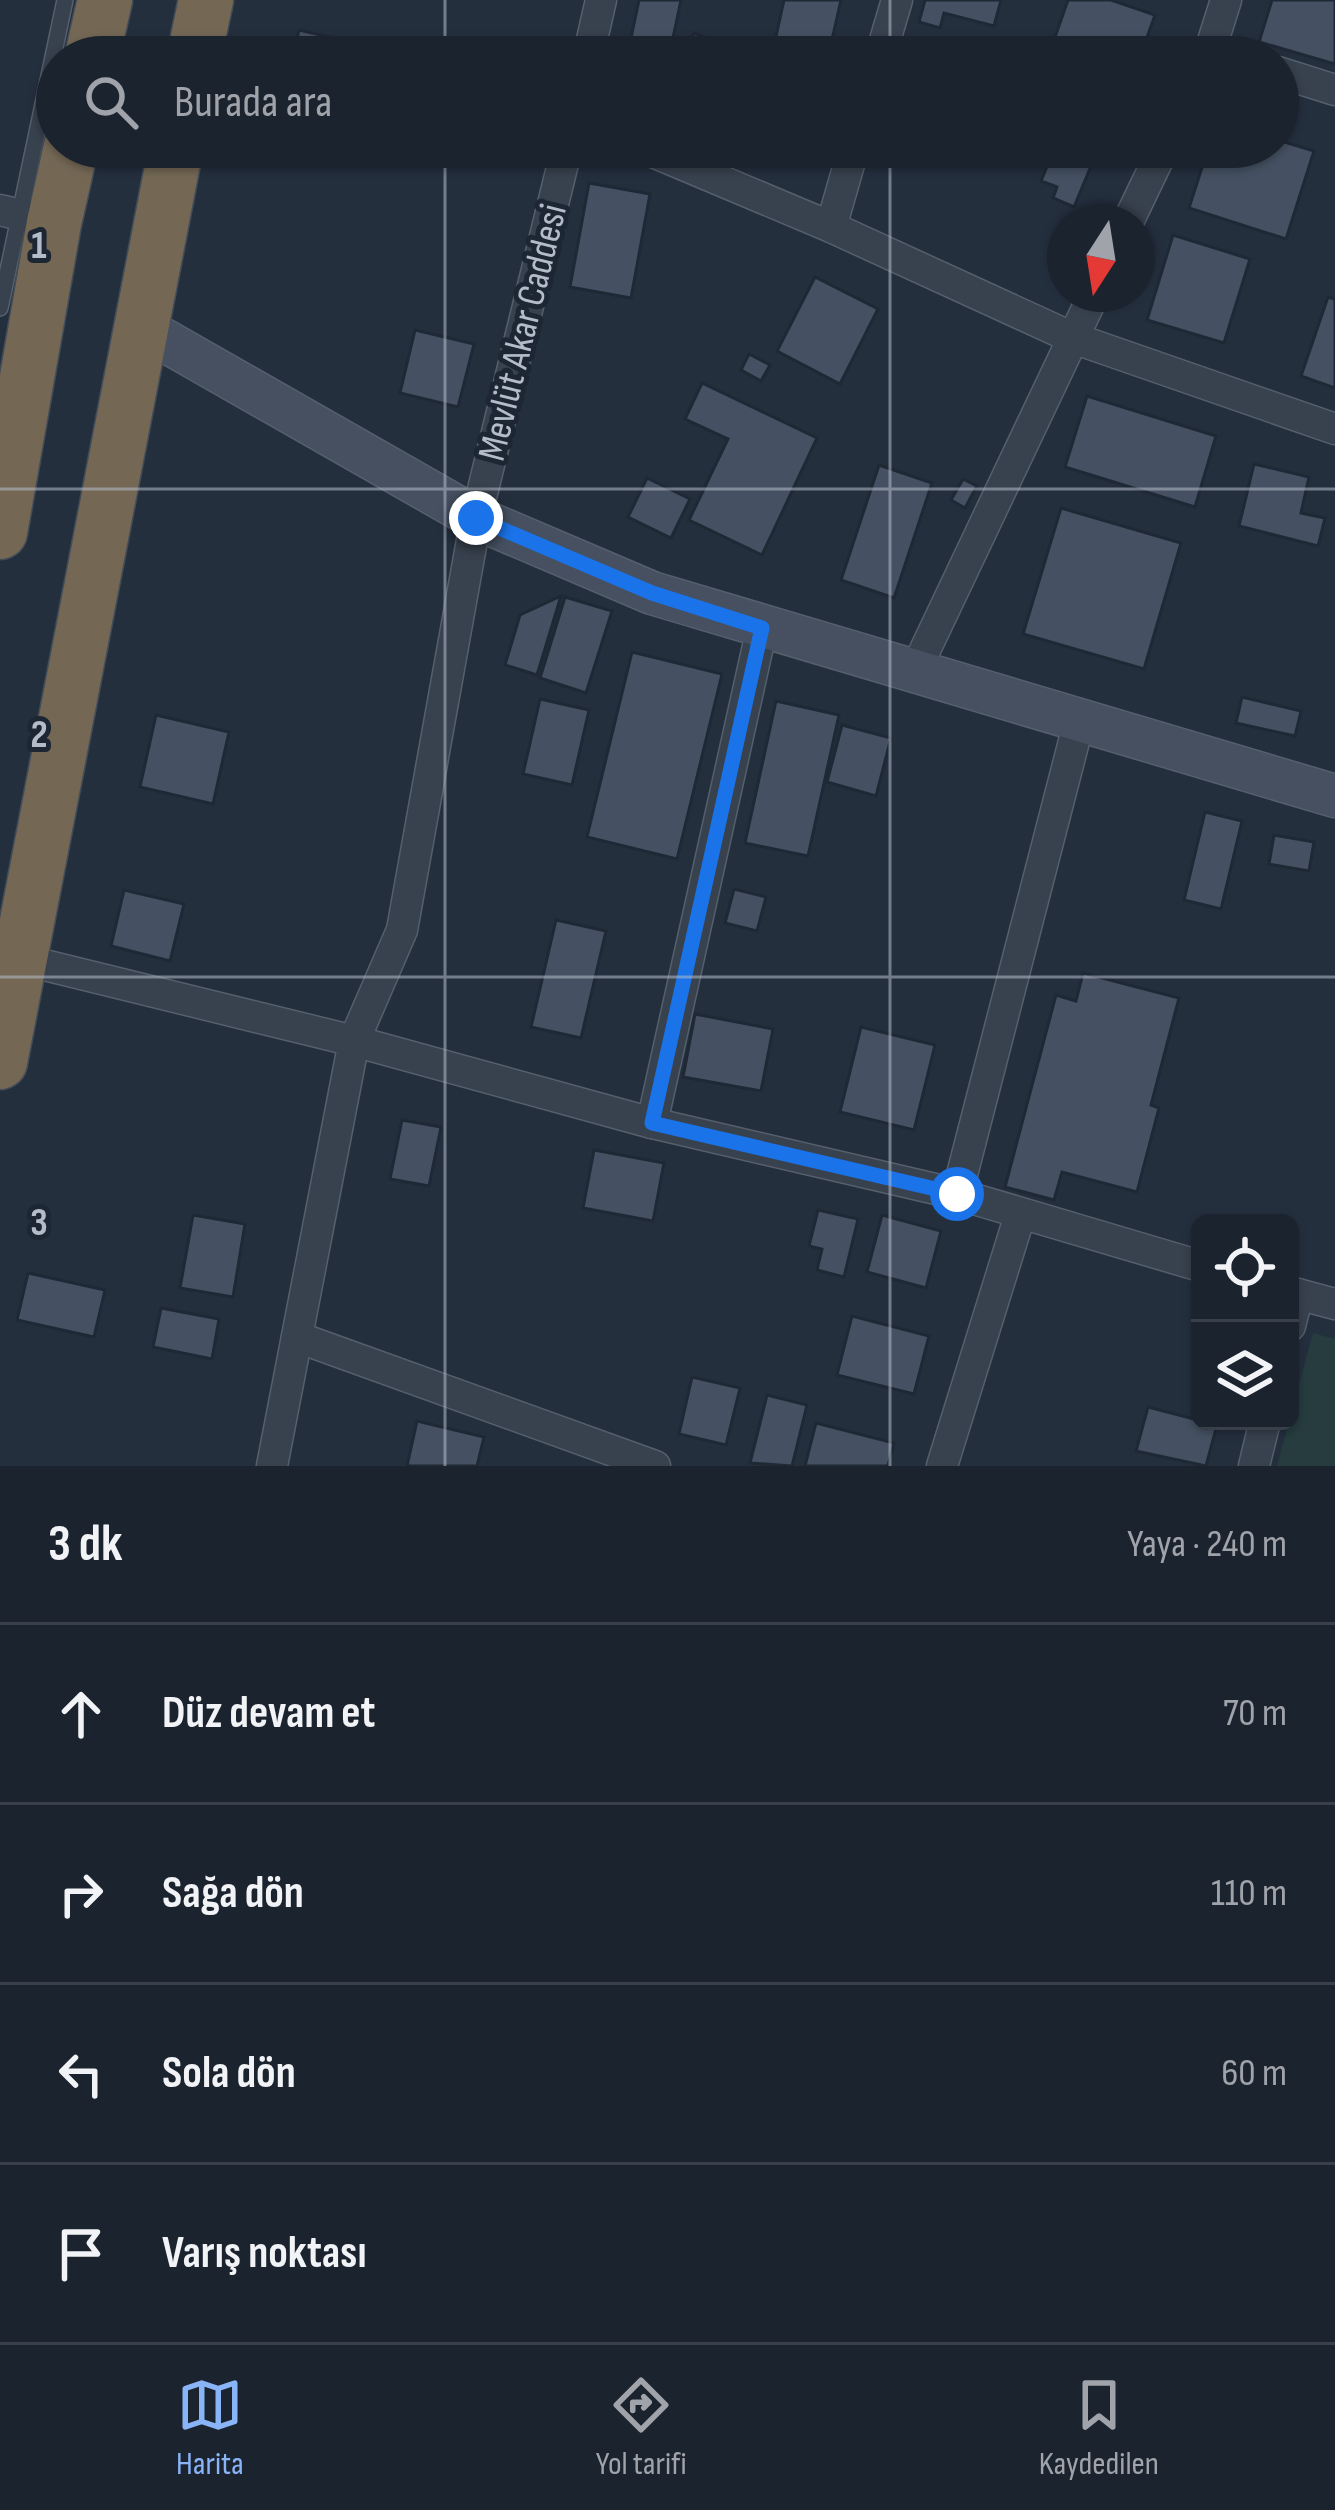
<!DOCTYPE html>
<html lang="tr">
<head>
<meta charset="utf-8">
<style>
  :root { --surface:#1b232e; --page:#282f3a; --text:#f1f3f6; --muted:#a0a4aa; --line:#39404a; --accent:#8ab4f8 }
  body { margin:0; font-family:"Sofia Sans Condensed",sans-serif; background:var(--page); color:var(--text) }
  .controls { position:absolute; right:36px; bottom:36px; display:grid; overflow:hidden; border-radius:18px; box-shadow:0 3px 9px #0004 }
  .controls button { width:108px; height:108px; display:grid; place-items:center; padding:0; border:0; border-bottom:3px solid var(--line); background:var(--surface); color:var(--text); font:60px sans-serif }
  .compass { position:absolute; left:1047px; top:204px; width:108px; height:108px; border-radius:50%; background:var(--surface); box-shadow:0 3px 9px #0004; rotate:192deg }
  .stop { position:absolute; width:36px; height:36px; margin:-27px; border:9px solid #1a73e8; border-radius:50%; background:#fff }
  .stop.end { background:#1a73e8; border-color:#fff; box-shadow:0 3px 12px #0008 }
  .list { margin:0; padding:0; list-style:none }
  h2 { display:flex; justify-content:space-between; align-items:center; height:156px; margin:0; padding:0 48px; font-size:51px }
  h2 small { font-size:39px; font-weight:400; color:var(--muted) }
  .list li { display:grid; grid-template-columns:78px 1fr auto; gap:36px; align-items:center; box-sizing:border-box; height:180px; padding:0 48px; border-top:3px solid var(--line) }
  .list b { display:block; font-size:45px; white-space:nowrap }
  .list em { font-size:39px; font-style:normal; color:var(--muted) }
  .icon { flex:none; width:66px; height:66px; fill:none; stroke:currentColor; stroke-width:2; stroke-linecap:round; stroke-linejoin:round }
  .map { position:relative; flex:none; width:1335px; height:1466px; overflow:hidden }
  .search { position:absolute; background:var(--surface); box-shadow:0 3px 9px #0004; left:36px; right:36px; top:36px; height:132px; display:flex; align-items:center; gap:30px; box-sizing:border-box; padding:0 42px; border-radius:66px; color:var(--muted); font-size:45px }
  .sheet { height:876px; background:var(--surface) }
  nav { display:flex; justify-content:space-around; align-items:center; box-sizing:border-box; height:168px; border-top:3px solid var(--line); background:var(--surface); font-size:33px; color:var(--muted) }
  nav a { display:grid; justify-items:center; gap:6px }
  nav .on { color:var(--accent) }
  .map>svg:first-child { display:block }
  .green { fill:#263c3f }
  .building { fill:#455162; stroke:#1f2835; stroke-width:3 }
  .lines { fill:none; stroke-linecap:round; stroke-linejoin:round }
  .lane-casing { stroke:#565f6c; stroke-width:18 }
  .street-casing { stroke:#565f6c; stroke-width:33 }
  .secondary-casing { stroke:#565f6c; stroke-width:45 }
  .highway-casing { stroke:#434c59; stroke-width:57 }
  .lane { stroke:#38414e; stroke-width:15 }
  .street { stroke:#38414e; stroke-width:30 }
  .secondary { stroke:#465061; stroke-width:42 }
  .highway { stroke:#746855; stroke-width:54 }
  .route { stroke:#1a73e8; stroke-width:15 }
  .grid { fill:none; stroke:#b4bcc9; stroke-width:3; stroke-opacity:0.55 }
  .labels { text-anchor:middle; stroke-width:10; stroke-linejoin:round; paint-order:stroke }
  .street-label { font-size:39px; fill:#b4bcc9; stroke:#1d2633 }
  .grid-label { font-size:39px; text-anchor:middle; font-weight:bold; fill:#b4bcc9; stroke:#1d2633; stroke-width:10; stroke-linejoin:round; paint-order:stroke }
</style>
</head>
<body>
<div class="map">
<svg width="1335" height="1466" viewBox="0 0 1335 1466">
  <rect width="100%" height="100%" fill="#242f3e"/>
  <path class="green" d="M 1313,1333 L 1335,1339 L 1335,1466 L 1277,1466 Z"/>
  <g class="building">
    <path d="M 639,0 L 681,0 L 669,57 L 627,57 Z"/>
    <path d="M 784,0 L 841,0 L 829,53 L 775,41 Z"/>
    <path d="M 925,0 L 1001,0 L 994,26 L 944,13 L 940,28 L 919,22 Z"/>
    <path d="M 1068,0 L 1111,0 L 1155,15 L 1140,57 L 1048,57 Z"/>
    <path d="M 1272,0 L 1335,0 L 1335,64 L 1259,42 Z"/>
    <path d="M 299,30 L 360,44 L 357,57 L 293,57 Z"/>
    <path d="M 694,33 L 756,57 L 685,57 Z"/>
    <path d="M 1278,140 L 1314,151 L 1286,239 L 1189,208 L 1204,161 L 1215,164 L 1221,147 L 1278,147 Z"/>
    <path d="M 1055,147 L 1099,147 L 1074,207 L 1053,198 L 1057,187 L 1041,181 Z"/>
    <path d="M 589,183 L 650,194 L 631,298 L 570,287 Z"/>
    <path d="M 1173,235 L 1250,259 L 1224,343 L 1147,320 Z"/>
    <path d="M 815,277 L 878,309 L 840,384 L 777,351 Z"/>
    <path d="M 1328,297 L 1335,299 L 1335,388 L 1301,376 Z"/>
    <path d="M 415,330 L 474,344 L 458,407 L 400,393 Z"/>
    <path d="M 749,354 L 770,365 L 761,381 L 741,370 Z"/>
    <path d="M 702,383 L 817,438 L 762,555 L 689,520 L 728,439 L 685,419 Z"/>
    <path d="M 1087,396 L 1216,436 L 1195,507 L 1065,467 Z"/>
    <path d="M 1254,464 L 1309,477 L 1301,513 L 1325,518 L 1318,546 L 1239,526 Z"/>
    <path d="M 879,465 L 932,483 L 894,598 L 841,580 Z"/>
    <path d="M 647,478 L 690,499 L 671,538 L 628,517 Z"/>
    <path d="M 963,479 L 977,486 L 965,508 L 951,500 Z"/>
    <path d="M 1061,508 L 1181,543 L 1144,669 L 1023,634 Z"/>
    <path d="M 561,596 L 537,675 L 505,665 L 520,615 Z"/>
    <path d="M 565,597 L 612,611 L 586,693 L 540,678 Z"/>
    <path d="M 632,652 L 722,674 L 677,859 L 587,837 Z"/>
    <path d="M 1242,697 L 1301,711 L 1295,736 L 1236,723 Z"/>
    <path d="M 540,699 L 589,710 L 572,785 L 523,774 Z"/>
    <path d="M 776,701 L 839,715 L 808,856 L 745,843 Z"/>
    <path d="M 156,715 L 229,732 L 213,804 L 140,787 Z"/>
    <path d="M 842,725 L 891,738 L 876,796 L 827,782 Z"/>
    <path d="M 1205,812 L 1242,821 L 1221,909 L 1184,900 Z"/>
    <path d="M 1274,835 L 1314,842 L 1309,871 L 1269,864 Z"/>
    <path d="M 734,889 L 766,897 L 757,931 L 725,923 Z"/>
    <path d="M 124,890 L 184,904 L 170,961 L 111,946 Z"/>
    <path d="M 556,920 L 606,931 L 581,1038 L 531,1027 Z"/>
    <path d="M 1083,973 L 1179,998 L 1151,1105 L 1159,1108 L 1137,1192 L 1062,1172 L 1054,1200 L 1005,1187 L 1056,995 L 1076,1001 Z"/>
    <path d="M 695,1014 L 773,1029 L 761,1091 L 683,1077 Z"/>
    <path d="M 861,1027 L 935,1045 L 914,1130 L 840,1112 Z"/>
    <path d="M 402,1120 L 441,1127 L 429,1186 L 390,1179 Z"/>
    <path d="M 594,1150 L 664,1163 L 653,1221 L 583,1208 Z"/>
    <path d="M 818,1210 L 858,1219 L 844,1277 L 817,1270 L 822,1249 L 809,1246 Z"/>
    <path d="M 193,1215 L 245,1224 L 233,1297 L 180,1288 Z"/>
    <path d="M 882,1215 L 941,1231 L 926,1288 L 867,1272 Z"/>
    <path d="M 28,1273 L 105,1290 L 94,1337 L 17,1320 Z"/>
    <path d="M 161,1308 L 219,1319 L 212,1359 L 153,1347 Z"/>
    <path d="M 852,1316 L 929,1336 L 914,1394 L 837,1375 Z"/>
    <path d="M 692,1377 L 740,1388 L 726,1445 L 679,1434 Z"/>
    <path d="M 767,1395 L 807,1405 L 792,1466 L 750,1463 Z"/>
    <path d="M 1148,1407 L 1217,1425 L 1206,1466 L 1136,1451 Z"/>
    <path d="M 417,1421 L 484,1437 L 477,1466 L 407,1466 Z"/>
    <path d="M 816,1423 L 894,1443 L 888,1466 L 805,1466 Z"/>
  </g>
  <g class="lines">
    <defs>
      <path id="lane" d="M 0,308 L 65,0"/>
      <g id="street">
        <path d="M 588,57 L 601,0"/>
        <path d="M 880,57 L 897,0"/>
        <path d="M 1208,57 L 1226,0"/>
        <path d="M 1278,72 L 1335,90"/>
        <path d="M 641,147 L 831,227 L 1073,338 L 1335,429"/>
        <path d="M 0,210 L 54,223"/>
        <path d="M 1128,222 L 1164,147"/>
        <path d="M 831,227 L 854,147"/>
        <path d="M 915,671 L 1094,294"/>
        <path d="M 20,959 L 354,1041 L 652,1123 L 957,1194 L 1200,1266"/>
        <path d="M 652,1123 L 762,628"/>
        <path d="M 957,1194 L 1080,718"/>
        <path d="M 1290,1292 L 1335,1304"/>
        <path d="M 1290,1326 L 1298,1294"/>
        <path d="M 297,1337 L 655,1466"/>
        <path d="M 272,1466 L 354,1041 L 402,930 L 476,518 L 567,147"/>
        <path d="M 942,1466 L 1020,1215"/>
        <path d="M 1254,1466 L 1265,1421"/>
      </g>
      <path id="secondary" d="M 141,327 L 476,518 L 652,593 L 1335,796"/>
      <g id="highway">
        <path d="M 92,57 L 105,0"/>
        <path d="M 194,57 L 206,0"/>
        <path d="M 0,532 L 54,223 L 71,147"/>
        <path d="M 0,1062 L 176,147"/>
      </g>
    </defs>
    <use href="#lane" class="lane-casing"/>
    <use href="#street" class="street-casing"/>
    <use href="#secondary" class="secondary-casing"/>
    <use href="#highway" class="highway-casing"/>
    <use href="#lane" class="lane"/>
    <use href="#street" class="street"/>
    <use href="#secondary" class="secondary"/>
    <use href="#highway" class="highway"/>
  </g>
  <g class="lines">
    <path class="route" d="M 476,518 L 652,593 L 762,628 L 652,1123 L 957,1194"/>
  </g>
  <path class="grid" d="M 445,0 L 445,57M 890,0 L 890,57M 445,147 L 445,1466M 890,147 L 890,1466M 0,489 L 1335,489M 0,977 L 1335,977"/>
  <g class="labels">
    <g class="street-label">
      <text transform="translate(521 332) rotate(-76)" y="14">Mevlüt Akar Caddesi</text>
    </g>
  </g>
  <g class="grid-label">
    <text x="39" y="258">1</text>
    <text x="39" y="747">2</text>
    <text x="39" y="1235">3</text>
  </g>
</svg>
<div class="controls">
<button><svg class="icon" aria-label="locate" viewBox="0 0 24 24"><circle cx="12" cy="12" r="6"/><path d="M12 2v4M12 18v4M2 12h4M18 12h4"/></svg></button>
<button><svg class="icon" aria-label="layers" viewBox="0 0 24 24"><path d="M12 4l9 5-9 5-9-5zM3 14l9 5 9-5"/></svg></button>
</div>
<svg class="compass" viewBox="-18 -18 36 36"><path d="M0-13l5 13h-10z" fill="#e53935"/><path d="M0 13l5-13h-10z" fill="#a0a4aa"/></svg>
<div class="stop" style="left:957px;top:1194px"></div>
<div class="stop end" style="left:476px;top:518px"></div>
<div class="search"><svg class="icon" aria-label="search" viewBox="0 0 24 24"><circle cx="10" cy="10" r="6"/><path d="M15 15l6 6"/></svg>Burada ara</div>
</div>
<section class="sheet">
<h2>3 dk<small>Yaya · 240 m</small></h2>
<ul class="list">
<li><svg class="icon" aria-label="ahead" viewBox="0 0 24 24"><path d="M12 20V5M6 11l6-6 6 6"/></svg><div><b>Düz devam et</b></div><em>70 m</em></li>
<li><svg class="icon" aria-label="right" viewBox="0 0 24 24"><path d="M7 20v-9h11M14 6l5 5-5 5"/></svg><div><b>Sağa dön</b></div><em>110 m</em></li>
<li><svg class="icon" aria-label="left" viewBox="0 0 24 24"><path d="M17 20v-9H6M10 6l-5 5 5 5"/></svg><div><b>Sola dön</b></div><em>60 m</em></li>
<li><svg class="icon" aria-label="arrive" viewBox="0 0 24 24"><path d="M6 21V4h12l-3 4 3 4H6"/></svg><div><b>Varış noktası</b></div></li>
</ul>
</section>
<nav>
<a class="on"><svg class="icon" aria-label="map" viewBox="0 0 24 24"><path d="M3 6l6-2 6 2 6-2v14l-6 2-6-2-6 2zM9 4v14M15 6v14"/></svg>Harita</a>
<a><svg class="icon" aria-label="directions" viewBox="0 0 24 24"><path d="M12 3l9 9-9 9-9-9zM9 14v-3h6M13 9l2 2-2 2"/></svg>Yol tarifi</a>
<a><svg class="icon" aria-label="saved" viewBox="0 0 24 24"><path d="M7 4h10v16l-5-4-5 4z"/></svg>Kaydedilen</a>
</nav>
</body>
</html>
